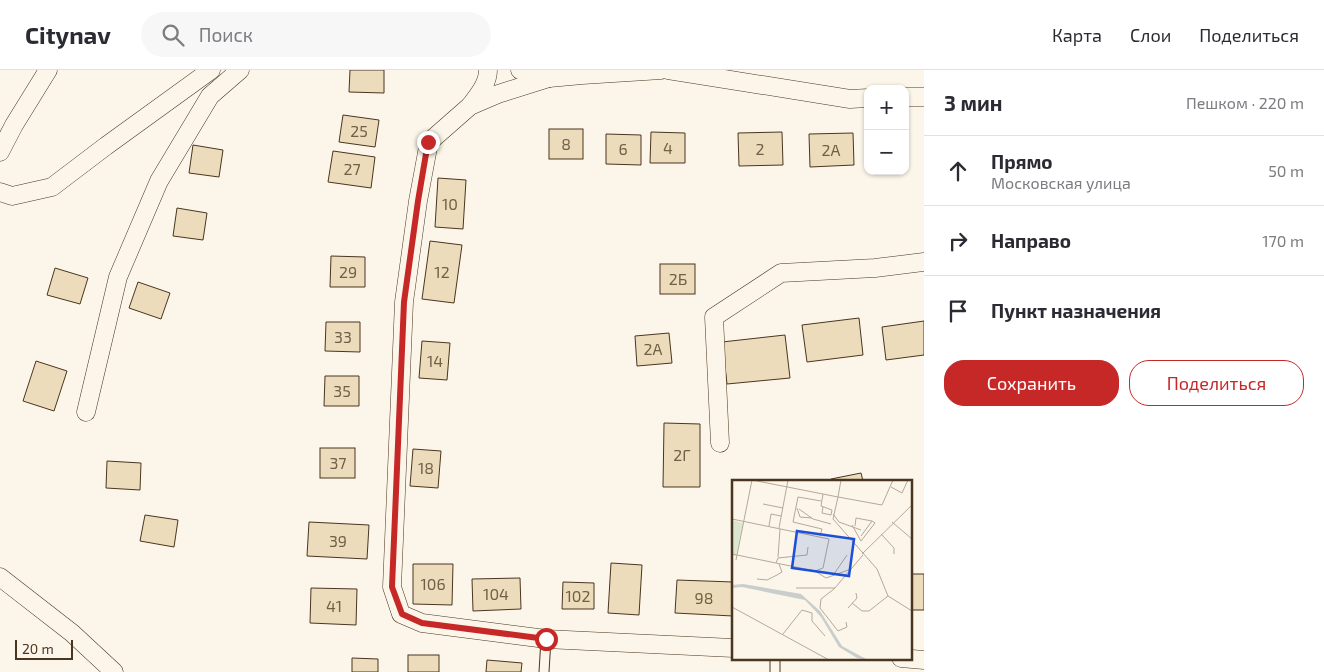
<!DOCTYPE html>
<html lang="ru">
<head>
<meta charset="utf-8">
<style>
  :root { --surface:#fff; --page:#f7f7f7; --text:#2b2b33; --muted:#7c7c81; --line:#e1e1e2; --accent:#c62828 }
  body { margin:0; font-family:"Exo 2",sans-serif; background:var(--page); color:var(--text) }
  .controls { position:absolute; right:15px; top:15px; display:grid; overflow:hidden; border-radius:10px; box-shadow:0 1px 4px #0004 }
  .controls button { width:45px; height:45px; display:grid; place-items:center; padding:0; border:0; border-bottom:1px solid var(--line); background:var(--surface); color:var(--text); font:25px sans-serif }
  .scale { position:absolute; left:15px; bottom:12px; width:58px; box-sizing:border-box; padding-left:5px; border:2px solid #4a3520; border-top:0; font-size:14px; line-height:18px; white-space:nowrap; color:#4a3520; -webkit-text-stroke:4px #fbf6e9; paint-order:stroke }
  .stop { position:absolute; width:15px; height:15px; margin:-11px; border:4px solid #c62828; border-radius:50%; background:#fff }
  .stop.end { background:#c62828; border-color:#fff; box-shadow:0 1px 5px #0008 }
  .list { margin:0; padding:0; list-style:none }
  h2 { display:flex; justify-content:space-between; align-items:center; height:65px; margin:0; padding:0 20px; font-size:21px }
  h2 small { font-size:16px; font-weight:400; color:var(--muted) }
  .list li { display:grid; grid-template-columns:32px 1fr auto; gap:15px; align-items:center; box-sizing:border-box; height:70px; padding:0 20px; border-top:1px solid var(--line) }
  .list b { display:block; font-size:19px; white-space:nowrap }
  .list p { margin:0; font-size:16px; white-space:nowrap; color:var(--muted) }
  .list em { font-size:16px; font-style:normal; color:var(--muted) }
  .actions { display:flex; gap:10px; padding:15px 20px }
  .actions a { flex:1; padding:11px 0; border:1px solid var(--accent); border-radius:20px; text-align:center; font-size:18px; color:var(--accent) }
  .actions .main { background:var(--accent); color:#fff }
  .icon { flex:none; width:28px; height:28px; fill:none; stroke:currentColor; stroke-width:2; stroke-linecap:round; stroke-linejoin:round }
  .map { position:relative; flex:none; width:924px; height:602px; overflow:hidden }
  header { display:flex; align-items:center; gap:30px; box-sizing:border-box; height:70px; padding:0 25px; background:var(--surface); border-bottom:1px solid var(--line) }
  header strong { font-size:24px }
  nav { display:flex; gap:28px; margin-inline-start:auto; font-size:18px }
  .search { width:350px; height:45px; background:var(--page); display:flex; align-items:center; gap:12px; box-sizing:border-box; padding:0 18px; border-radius:28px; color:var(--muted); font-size:19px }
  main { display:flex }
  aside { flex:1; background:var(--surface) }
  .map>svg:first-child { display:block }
  .building { fill:#ecdcbc; stroke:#4a3520 }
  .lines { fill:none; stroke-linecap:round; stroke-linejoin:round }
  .service-casing { stroke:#4a3520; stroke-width:11 }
  .minor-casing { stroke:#4a3520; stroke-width:19 }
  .service { stroke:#fbf6e9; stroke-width:9 }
  .minor { stroke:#fbf6e9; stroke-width:18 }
  .route { stroke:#c62828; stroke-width:6 }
  .labels { text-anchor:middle; stroke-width:4; stroke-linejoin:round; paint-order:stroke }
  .number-label { font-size:16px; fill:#725f47 }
  .inset-road { fill:none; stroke:#b4a999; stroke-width:1 }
  .view { fill:#1d4ed8; fill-opacity:0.15; stroke:#1d4ed8; stroke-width:2.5 }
  .inset-edge { fill:none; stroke:#4a3520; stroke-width:2.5 }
</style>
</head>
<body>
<header>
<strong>Citynav</strong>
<div class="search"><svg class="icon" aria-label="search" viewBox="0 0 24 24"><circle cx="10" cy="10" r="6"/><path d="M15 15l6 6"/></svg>Поиск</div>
<nav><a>Карта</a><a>Слои</a><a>Поделиться</a></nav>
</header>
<main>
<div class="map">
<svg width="924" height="602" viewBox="0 0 924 602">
  <rect width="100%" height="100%" fill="#fbf6e9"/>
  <g class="building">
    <path d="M 350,0 L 384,0 L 384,23 L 349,22 Z"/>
    <path d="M 343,45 L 379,50 L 375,77 L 339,72 Z"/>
    <rect x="549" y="59" width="34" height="30"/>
    <path d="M 651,62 L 685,63 L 685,93 L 650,93 Z"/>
    <path d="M 782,62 L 783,95 L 739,96 L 738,63 Z"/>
    <path d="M 853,63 L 854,95 L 810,97 L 809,64 Z"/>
    <path d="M 606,64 L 641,65 L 641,95 L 606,94 Z"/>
    <path d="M 193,75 L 223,80 L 219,107 L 189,103 Z"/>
    <path d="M 333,81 L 375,87 L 371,118 L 328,112 Z"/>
    <path d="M 438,108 L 466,110 L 463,159 L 435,157 Z"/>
    <path d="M 177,138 L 207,143 L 203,170 L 173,166 Z"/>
    <path d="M 430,171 L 462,175 L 454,233 L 422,229 Z"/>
    <path d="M 331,186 L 365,187 L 365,217 L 330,217 Z"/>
    <rect x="660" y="194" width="35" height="30"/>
    <path d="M 55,198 L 88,208 L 80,234 L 47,225 Z"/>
    <path d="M 138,212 L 170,223 L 161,249 L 129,238 Z"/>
    <path d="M 859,248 L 863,285 L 807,292 L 802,255 Z"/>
    <path d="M 924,251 L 924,285 L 886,290 L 882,257 Z"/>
    <path d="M 326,252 L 360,252 L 360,282 L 325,281 Z"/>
    <path d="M 669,263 L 672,293 L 637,296 L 635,266 Z"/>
    <path d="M 785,265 L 790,308 L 727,314 L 722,272 Z"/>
    <path d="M 422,271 L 450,273 L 447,310 L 419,308 Z"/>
    <path d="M 36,291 L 67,301 L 54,341 L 23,331 Z"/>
    <path d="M 325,306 L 359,306 L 359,336 L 324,336 Z"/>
    <path d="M 664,353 L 700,354 L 700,417 L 663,417 Z"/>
    <rect x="320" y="378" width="35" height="30"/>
    <path d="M 413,379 L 441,381 L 438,418 L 410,416 Z"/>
    <path d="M 107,391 L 141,393 L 140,420 L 106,418 Z"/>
    <path d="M 861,403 L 863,411 L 831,411 L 831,409 Z"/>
    <path d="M 145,445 L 178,450 L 174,477 L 140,471 Z"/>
    <path d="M 309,452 L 369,455 L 367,489 L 307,486 Z"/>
    <path d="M 611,493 L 642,495 L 639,545 L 608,543 Z"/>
    <path d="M 413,494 L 453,494 L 452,535 L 413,534 Z"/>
    <rect x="910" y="504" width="14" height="36"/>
    <path d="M 520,508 L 521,539 L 473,541 L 472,509 Z"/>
    <path d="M 677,510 L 733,512 L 733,546 L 675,543 Z"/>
    <path d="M 563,512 L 594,513 L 594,539 L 562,539 Z"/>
    <path d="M 311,518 L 357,519 L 356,555 L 310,553 Z"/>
    <rect x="408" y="585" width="31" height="17"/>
    <path d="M 352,588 L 378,589 L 378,602 L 352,602 Z"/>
    <path d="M 487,590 L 522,593 L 521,602 L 486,602 Z"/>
  </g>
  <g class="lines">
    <defs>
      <g id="service">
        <path d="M 544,602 L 546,569"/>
        <path d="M 775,602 L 775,588"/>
      </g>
      <g id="minor">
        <path d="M 520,0 L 549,8 L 582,5 L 661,0"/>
        <path d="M 668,0 L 850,29 L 868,28"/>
        <path d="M 549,8 L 498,24 L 470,36 L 429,72 L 418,131 L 404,232 L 392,517 L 401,544 L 422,553 L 546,569 L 733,578"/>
        <path d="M 905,27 L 924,27"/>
        <path d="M 470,36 C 478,25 488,14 488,0"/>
        <path d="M 0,82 L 14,55 L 48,0"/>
        <path d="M 0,122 L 12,126 L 52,117 L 106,76 L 211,0"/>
        <path d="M 86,342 L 118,207 L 159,111 L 210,26 L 240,0"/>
        <path d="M 720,373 L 714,247 L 781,203 L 875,198 L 924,192"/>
        <path d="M 0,507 L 72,563 L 114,602"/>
        <path d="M 901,588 L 924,590"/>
      </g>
    </defs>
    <use href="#service" class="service-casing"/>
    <use href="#minor" class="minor-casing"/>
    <use href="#service" class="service"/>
    <use href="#minor" class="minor"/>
  </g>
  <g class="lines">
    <path class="route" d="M 428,72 L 418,131 L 404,232 L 392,517 L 402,544 L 422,553 L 546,569"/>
  </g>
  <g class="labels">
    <g class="number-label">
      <text x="359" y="67">25</text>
      <text x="566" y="80">8</text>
      <text x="668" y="84">4</text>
      <text x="623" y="85">6</text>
      <text x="760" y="85">2</text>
      <text x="831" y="86">2А</text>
      <text x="352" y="105">27</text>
      <text x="450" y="140">10</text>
      <text x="348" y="208">29</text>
      <text x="442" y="208">12</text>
      <text x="678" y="215">2Б</text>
      <text x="343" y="273">33</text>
      <text x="653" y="285">2А</text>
      <text x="435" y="297">14</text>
      <text x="342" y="327">35</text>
      <text x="682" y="391">2Г</text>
      <text x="338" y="399">37</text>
      <text x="426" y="404">18</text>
      <text x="338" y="477">39</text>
      <text x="433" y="520">106</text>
      <text x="496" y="530">104</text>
      <text x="578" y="532">102</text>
      <text x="704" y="534">98</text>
      <text x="334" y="542">41</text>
    </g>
  </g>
  <g transform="translate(732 410)">
    <rect width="180" height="180" fill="#fbf6e9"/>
    <path d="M 0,40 L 11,43 L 4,76 L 0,75 Z" fill="#dce7d0"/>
    <path d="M 11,104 L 69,114 L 88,131 L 110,166 L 136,180 L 125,178 L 107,167 L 89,137 L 73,120 L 10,107 L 0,108 L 0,105 Z" fill="#c9cecd"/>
    <path class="inset-road" d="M 20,0 L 106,17 L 109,0M 161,0 L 150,25 L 106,17 L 101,39 L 145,89 L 156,116 L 180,131M 159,7 L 170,13 L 176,0M 91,14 L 89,26 L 100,30 L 99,35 L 90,33 L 91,27M 31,24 L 51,28M 65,28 L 68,37 L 80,38M 67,29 L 81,39 L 99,44M 101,34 L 107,42 L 129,50M 0,39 L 97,59 L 91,88 L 83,91M 160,42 L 180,59M 120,45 L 129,61 L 143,43 L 140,41M 37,46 L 39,34 L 49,36M 123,46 L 124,38 L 140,41M 47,48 L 56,0M 149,54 L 162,68 L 162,74M 88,56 L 90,49 L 61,42 L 66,17 L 89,21M 129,56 L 140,41M 0,74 L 83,91 L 94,98 L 119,89M 130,74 L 180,25M 46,77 L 48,49M 4,80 L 20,0M 44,83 L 46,78 L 75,75 L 76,67M 102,94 L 115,75M 25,99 L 35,100 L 45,95 L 50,92 L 47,84M 64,108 L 103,108M 120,123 L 130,131 L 137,131 L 156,116M 0,127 L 97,180M 116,128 L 125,118 L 124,113M 114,142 L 115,147 L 106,151 L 88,128 L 89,119 L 102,109 L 131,75M 51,154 L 70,130 L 80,133 L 80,141 L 93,156"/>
    <path class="view" d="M 65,51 L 122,59 L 117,96 L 60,88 Z"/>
    <rect width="180" height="180" class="inset-edge"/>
  </g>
</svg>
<div class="controls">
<button>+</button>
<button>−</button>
</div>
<div class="scale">20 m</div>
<div class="stop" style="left:546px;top:569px"></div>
<div class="stop end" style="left:428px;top:72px"></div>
</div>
<aside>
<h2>3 мин<small>Пешком · 220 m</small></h2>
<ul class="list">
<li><svg class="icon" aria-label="ahead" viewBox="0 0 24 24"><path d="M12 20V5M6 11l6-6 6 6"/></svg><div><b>Прямо</b><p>Московская улица</p></div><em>50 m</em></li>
<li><svg class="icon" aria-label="right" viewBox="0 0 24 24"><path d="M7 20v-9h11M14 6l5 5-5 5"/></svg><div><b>Направо</b></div><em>170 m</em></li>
<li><svg class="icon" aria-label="arrive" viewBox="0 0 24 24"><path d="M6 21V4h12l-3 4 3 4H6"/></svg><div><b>Пункт назначения</b></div></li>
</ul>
<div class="actions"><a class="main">Сохранить</a><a>Поделиться</a></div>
</aside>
</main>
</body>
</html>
